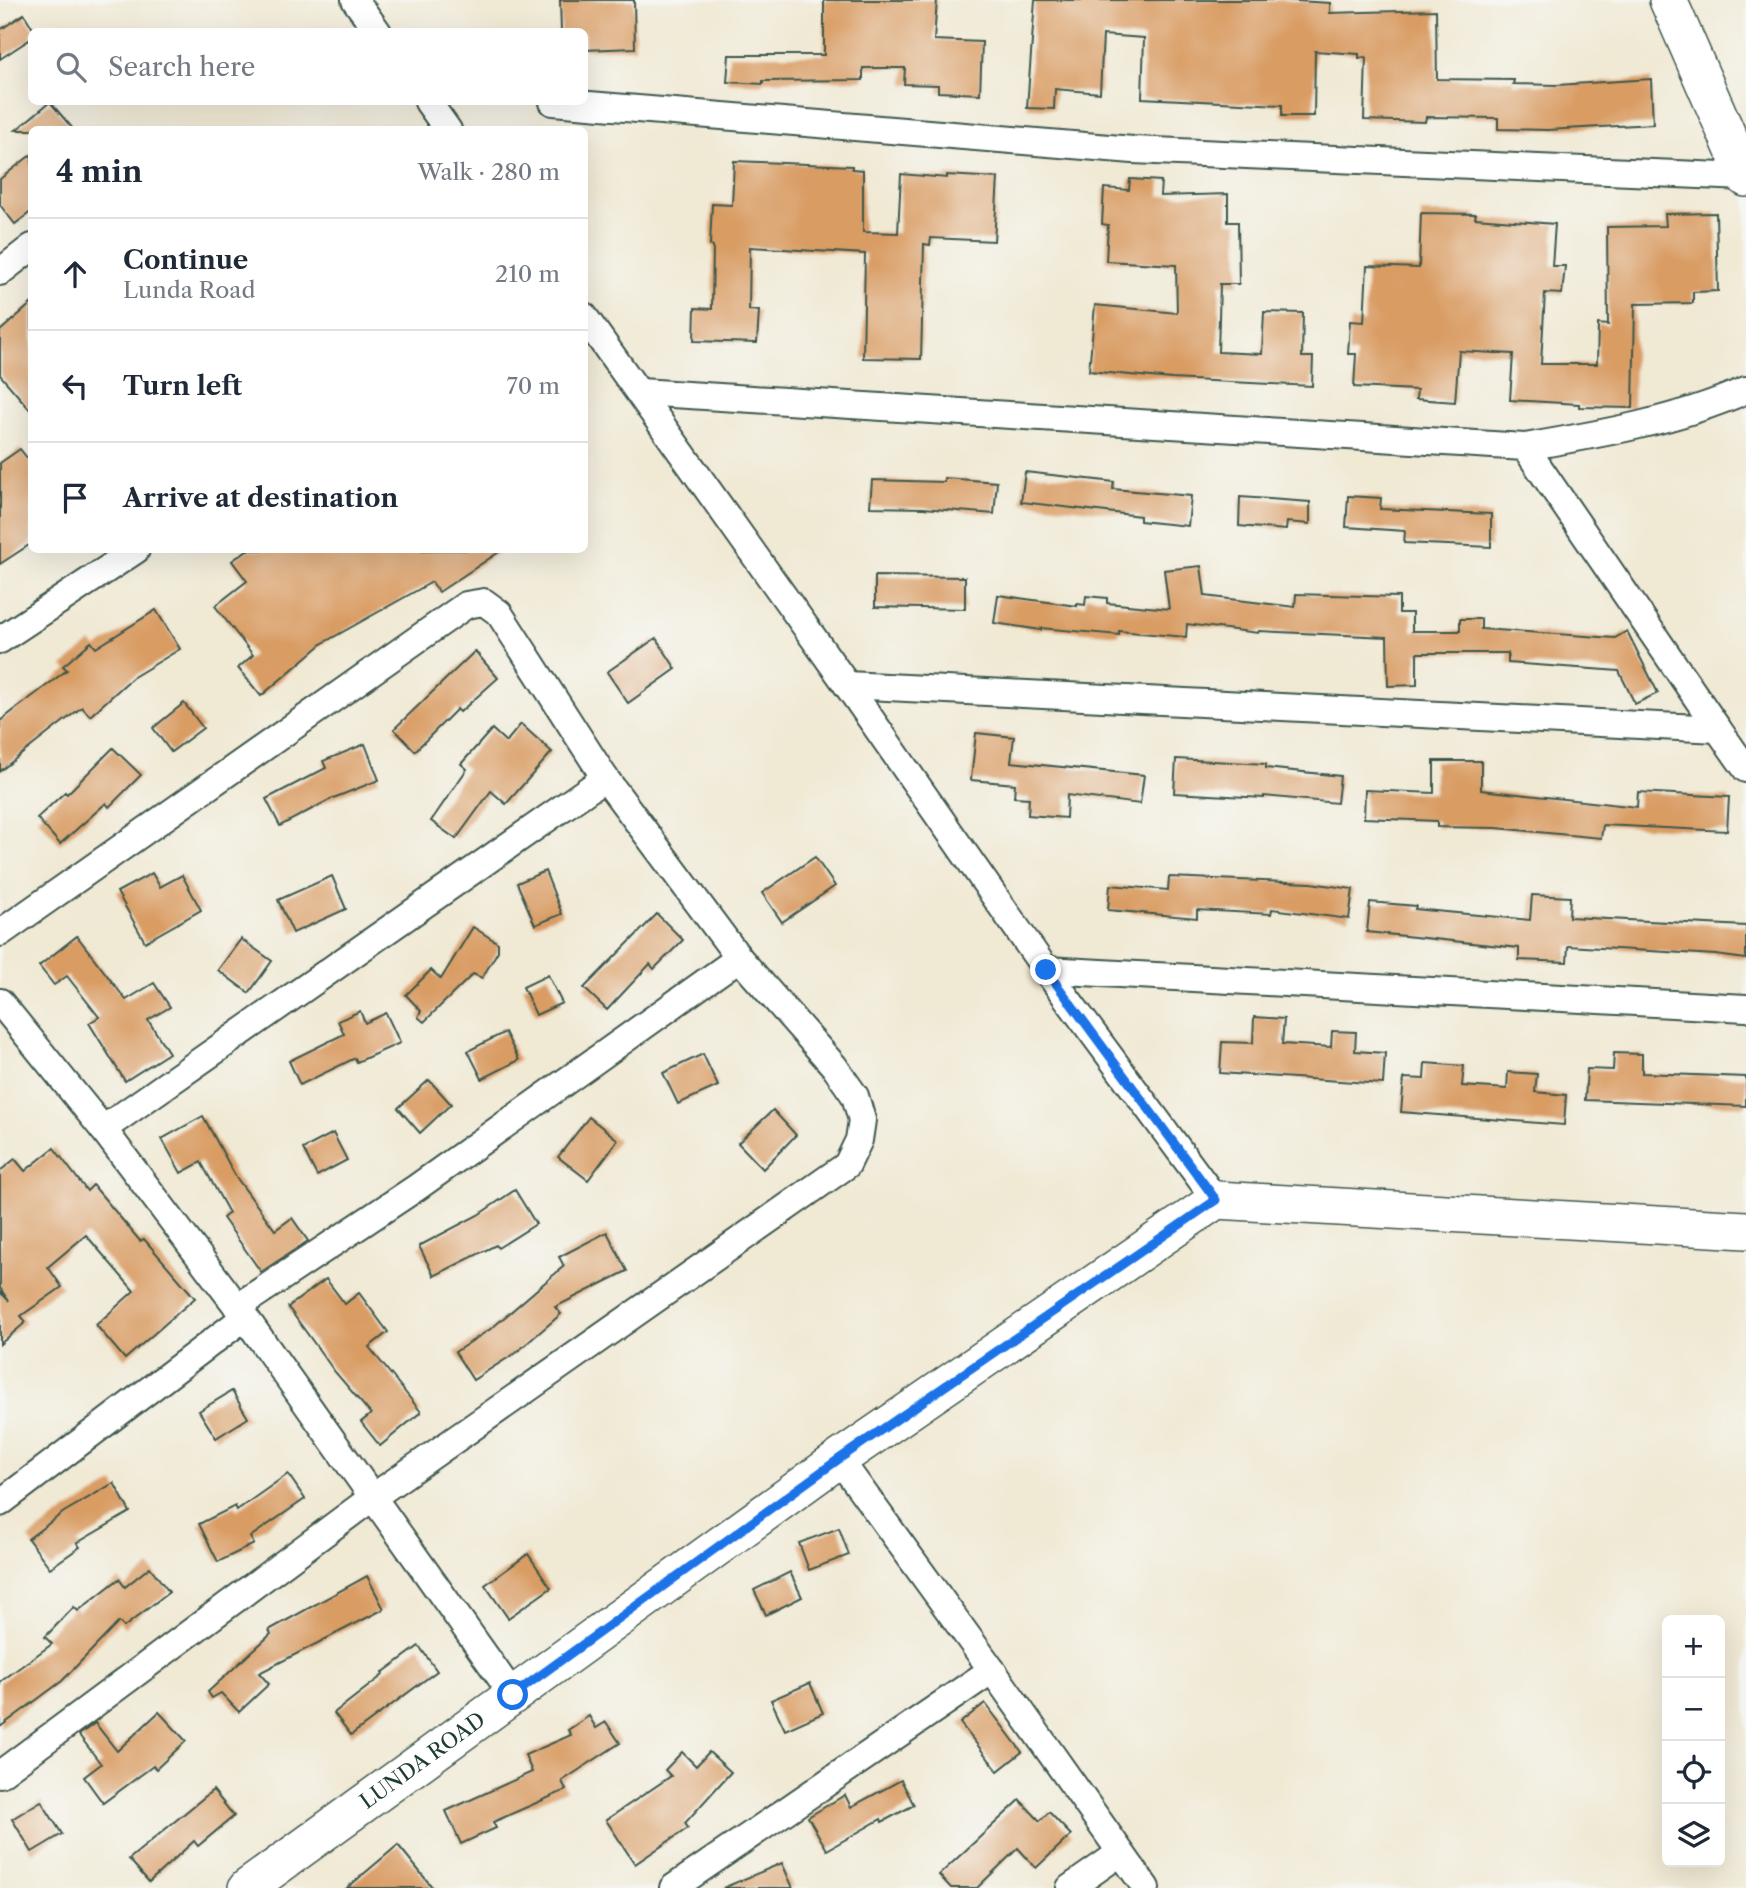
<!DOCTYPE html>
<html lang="en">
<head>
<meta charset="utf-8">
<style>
  :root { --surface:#fff; --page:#f2f2f3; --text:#1f2937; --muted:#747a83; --line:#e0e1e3 }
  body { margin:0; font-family:"Libre Caslon Text",serif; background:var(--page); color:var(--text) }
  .controls { position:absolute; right:21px; bottom:21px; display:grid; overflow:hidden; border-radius:10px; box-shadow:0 7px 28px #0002 }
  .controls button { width:63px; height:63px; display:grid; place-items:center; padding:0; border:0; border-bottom:2px solid var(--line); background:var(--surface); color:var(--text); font:35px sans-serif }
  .stop { position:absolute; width:21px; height:21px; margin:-16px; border:5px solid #1a73e8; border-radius:50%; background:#fff }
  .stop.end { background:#1a73e8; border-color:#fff; box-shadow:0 2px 7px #0008 }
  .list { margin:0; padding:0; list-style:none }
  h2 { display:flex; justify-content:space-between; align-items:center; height:91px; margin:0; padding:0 28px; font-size:30px }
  h2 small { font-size:23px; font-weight:400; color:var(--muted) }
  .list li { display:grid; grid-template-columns:46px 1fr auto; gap:21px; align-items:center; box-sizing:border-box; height:112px; padding:0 28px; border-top:2px solid var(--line) }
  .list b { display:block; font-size:26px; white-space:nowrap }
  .list p { margin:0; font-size:23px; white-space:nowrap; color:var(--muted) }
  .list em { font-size:23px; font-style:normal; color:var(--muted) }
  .icon { flex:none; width:38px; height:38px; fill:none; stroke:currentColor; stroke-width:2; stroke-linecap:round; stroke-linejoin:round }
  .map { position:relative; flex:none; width:1746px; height:1888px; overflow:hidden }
  .search { position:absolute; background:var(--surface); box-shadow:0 7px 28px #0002; left:28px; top:28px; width:560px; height:77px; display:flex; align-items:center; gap:18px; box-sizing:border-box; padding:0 24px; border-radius:10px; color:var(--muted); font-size:26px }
  .panel { position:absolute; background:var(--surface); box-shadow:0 7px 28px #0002; left:28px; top:126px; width:560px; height:427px; border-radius:10px }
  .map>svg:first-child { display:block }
  .building { fill:#d99c64 }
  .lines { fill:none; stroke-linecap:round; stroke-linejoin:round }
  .street-casing { stroke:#3e574c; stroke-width:30 }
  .secondary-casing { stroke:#3e574c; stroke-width:40 }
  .street { stroke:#fff; stroke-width:26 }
  .secondary { stroke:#fff; stroke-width:37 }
  .route { stroke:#1a73e8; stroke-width:9 }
  .labels { text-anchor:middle; stroke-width:6; stroke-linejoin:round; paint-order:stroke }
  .street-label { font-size:21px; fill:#1f3d34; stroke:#f6f6f2 }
</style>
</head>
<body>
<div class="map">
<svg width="1746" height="1888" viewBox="0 0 1746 1888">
  <rect width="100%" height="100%" fill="#f6f6f2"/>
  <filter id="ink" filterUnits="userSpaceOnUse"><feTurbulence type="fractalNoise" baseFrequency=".0143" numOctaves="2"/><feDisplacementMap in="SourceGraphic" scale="14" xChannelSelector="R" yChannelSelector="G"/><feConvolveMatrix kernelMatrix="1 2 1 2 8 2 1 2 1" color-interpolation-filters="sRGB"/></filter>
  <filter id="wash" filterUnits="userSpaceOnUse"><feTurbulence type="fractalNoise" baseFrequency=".00686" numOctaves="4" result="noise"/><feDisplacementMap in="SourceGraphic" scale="28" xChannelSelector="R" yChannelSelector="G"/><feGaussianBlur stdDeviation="1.57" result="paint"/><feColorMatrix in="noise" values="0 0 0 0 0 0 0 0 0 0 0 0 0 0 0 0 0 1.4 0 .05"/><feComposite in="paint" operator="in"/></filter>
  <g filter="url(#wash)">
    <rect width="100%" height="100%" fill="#f0e9d4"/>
    <g id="blocks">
      <g class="building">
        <path d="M 560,0 L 634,0 L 635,48 L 584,50 L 584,32 L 561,32 Z"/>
        <path d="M 824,0 L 937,0 L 934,40 L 982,42 L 980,94 L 938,92 L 938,85 L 904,84 L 905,68 L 863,68 L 863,80 L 763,81 L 763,84 L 727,82 L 729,55 L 824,55 Z"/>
        <path d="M 1035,0 L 1280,0 L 1330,3 L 1330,13 L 1436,10 L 1437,79 L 1514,80 L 1513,84 L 1557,85 L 1651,79 L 1653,124 L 1547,130 L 1498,129 L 1498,118 L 1426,117 L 1425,122 L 1364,120 L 1366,57 L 1359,58 L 1359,54 L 1315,51 L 1314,116 L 1282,116 L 1282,105 L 1142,98 L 1144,38 L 1103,35 L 1100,93 L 1055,89 L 1054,109 L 1027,108 Z"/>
        <path d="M 24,14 L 35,32 L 32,32 L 32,38 L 0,59 L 0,30 Z"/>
        <path d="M 50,102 L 74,130 L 16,130 Z"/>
        <path d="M 32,154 L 32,211 L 15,224 L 0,205 L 0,179 Z"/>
        <path d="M 734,161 L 852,166 L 852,169 L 863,170 L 863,232 L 898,233 L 901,174 L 947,178 L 947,175 L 998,178 L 994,241 L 931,238 L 930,245 L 924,244 L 921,359 L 863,358 L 865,254 L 750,247 L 749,310 L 759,311 L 757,343 L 694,341 L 695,308 L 712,309 L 713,246 L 710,245 L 712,204 L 732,205 Z"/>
        <path d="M 1130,179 L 1161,181 L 1160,196 L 1228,194 L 1228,222 L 1238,222 L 1239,284 L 1220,284 L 1218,352 L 1262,354 L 1264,312 L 1303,313 L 1302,357 L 1313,357 L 1312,386 L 1172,379 L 1089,371 L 1095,305 L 1177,313 L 1176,265 L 1106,261 L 1108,225 L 1102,224 L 1104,188 L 1129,190 Z"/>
        <path d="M 1421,213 L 1476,214 L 1475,218 L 1555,224 L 1552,266 L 1565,266 L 1562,294 L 1545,293 L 1541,364 L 1597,364 L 1598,324 L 1608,325 L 1607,227 L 1666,226 L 1665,214 L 1716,213 L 1718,291 L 1693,292 L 1693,303 L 1635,304 L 1633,408 L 1579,407 L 1579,404 L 1510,400 L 1513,354 L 1459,351 L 1455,402 L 1416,399 L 1417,390 L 1354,387 L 1356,354 L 1348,354 L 1350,321 L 1364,322 L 1367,266 L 1419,268 Z"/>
        <path d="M 32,303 L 32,412 L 0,375 L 0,331 Z"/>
        <path d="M 20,449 L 32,464 L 32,543 L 0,564 L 0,463 Z"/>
        <path d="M 1025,472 L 1114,482 L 1113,489 L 1191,496 L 1188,526 L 1140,521 L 1140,516 L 1021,502 Z"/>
        <path d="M 944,478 L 997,482 L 994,514 L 923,508 L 870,507 L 872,480 L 944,482 Z"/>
        <path d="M 1348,496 L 1381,498 L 1380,509 L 1491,514 L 1491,547 L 1404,543 L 1405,531 L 1346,527 Z"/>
        <path d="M 1240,497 L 1310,502 L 1310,524 L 1287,522 L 1286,530 L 1239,526 Z"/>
        <path d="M 247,550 L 502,550 L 439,592 L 432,582 L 323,643 L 261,696 L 238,668 L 253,655 L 215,606 L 247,581 L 232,561 Z"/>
        <path d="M 1201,566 L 1205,596 L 1295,607 L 1296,594 L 1399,597 L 1399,613 L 1412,613 L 1412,631 L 1460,631 L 1460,619 L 1481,619 L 1481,629 L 1615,638 L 1627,631 L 1658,693 L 1635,704 L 1619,671 L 1508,663 L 1508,653 L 1417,653 L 1417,685 L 1388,686 L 1387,637 L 1259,631 L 1258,633 L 1187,624 L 1186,637 L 1119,631 L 1119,635 L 1041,628 L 1041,630 L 994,623 L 998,595 L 1077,606 L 1077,604 L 1085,605 L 1086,596 L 1107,598 L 1107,603 L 1169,609 L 1164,570 Z"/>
        <path d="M 875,576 L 965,577 L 965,609 L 875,607 Z"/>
        <path d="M 156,610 L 180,649 L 132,678 L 90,716 L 82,707 L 0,771 L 0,721 L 67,670 L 63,666 L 91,642 L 96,648 Z"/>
        <path d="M 656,638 L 676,669 L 628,703 L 607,672 Z"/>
        <path d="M 475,651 L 498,678 L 460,712 L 457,709 L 415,751 L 394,729 Z"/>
        <path d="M 184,703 L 203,728 L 171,752 L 153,728 Z"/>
        <path d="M 521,724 L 552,752 L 506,804 L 491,791 L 456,839 L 431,821 L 467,769 L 461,764 L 492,729 L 506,742 Z"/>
        <path d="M 976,733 L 1014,737 L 1011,762 L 1144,775 L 1140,804 L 1067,795 L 1066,818 L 1028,815 L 1029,798 L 1014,797 L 1015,784 L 971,780 Z"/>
        <path d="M 365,744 L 379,780 L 331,799 L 280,826 L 266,799 L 326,768 L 323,761 Z"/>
        <path d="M 113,748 L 141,775 L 109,807 L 106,803 L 60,844 L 37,818 L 65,792 L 67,794 Z"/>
        <path d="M 1176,759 L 1266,764 L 1266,768 L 1340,776 L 1337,803 L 1264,796 L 1264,798 L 1174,793 Z"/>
        <path d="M 1434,761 L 1481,761 L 1481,790 L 1637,807 L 1638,792 L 1729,797 L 1727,831 L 1603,825 L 1601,838 L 1496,828 L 1437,827 L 1437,821 L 1364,818 L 1365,790 L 1434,793 Z"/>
        <path d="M 815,857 L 835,886 L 782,922 L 762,893 Z"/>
        <path d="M 545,871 L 562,914 L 535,925 L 517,883 Z"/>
        <path d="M 152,873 L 160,887 L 182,875 L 201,910 L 145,942 L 117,892 Z"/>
        <path d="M 332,876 L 346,909 L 293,933 L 278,900 Z"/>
        <path d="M 1169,877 L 1311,883 L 1353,889 L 1349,919 L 1272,909 L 1271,914 L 1197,910 L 1197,918 L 1108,910 L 1110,885 L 1168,890 Z"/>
        <path d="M 1532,895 L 1570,897 L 1569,917 L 1746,926 L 1746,959 L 1716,955 L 1568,946 L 1567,962 L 1519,960 L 1519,948 L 1367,932 L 1370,902 L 1416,906 L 1415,909 L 1530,920 Z"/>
        <path d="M 657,914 L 683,940 L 654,969 L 650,964 L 607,1010 L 584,988 Z"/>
        <path d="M 473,927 L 498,943 L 498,951 L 482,978 L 473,974 L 424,1022 L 418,1017 L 421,1011 L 406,995 L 431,970 L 441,979 Z"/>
        <path d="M 77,936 L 126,1000 L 154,983 L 170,1007 L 148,1020 L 169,1053 L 125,1081 L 89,1023 L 99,1017 L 67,976 L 54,985 L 39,966 Z"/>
        <path d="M 241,939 L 272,961 L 249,993 L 218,970 Z"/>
        <path d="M 548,975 L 562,1003 L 536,1015 L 523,987 Z"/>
        <path d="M 360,1011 L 365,1023 L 386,1013 L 400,1043 L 357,1062 L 355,1058 L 300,1085 L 289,1061 L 344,1034 L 338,1021 Z"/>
        <path d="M 1254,1017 L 1284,1019 L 1282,1044 L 1331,1047 L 1332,1031 L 1356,1032 L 1355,1051 L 1385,1053 L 1383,1084 L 1220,1073 L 1222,1042 L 1253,1043 Z"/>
        <path d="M 505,1032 L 519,1060 L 482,1079 L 468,1051 Z"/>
        <path d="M 1614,1053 L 1642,1054 L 1642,1073 L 1746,1077 L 1746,1106 L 1585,1100 L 1587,1069 L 1613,1070 Z"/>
        <path d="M 703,1054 L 718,1086 L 678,1104 L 663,1073 Z"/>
        <path d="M 1425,1063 L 1464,1066 L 1462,1086 L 1507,1089 L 1508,1072 L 1537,1074 L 1535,1092 L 1566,1095 L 1564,1125 L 1401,1112 L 1404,1078 L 1424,1079 Z"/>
        <path d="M 429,1080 L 451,1104 L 420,1133 L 398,1108 Z"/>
        <path d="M 773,1110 L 796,1135 L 763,1169 L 738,1143 Z"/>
        <path d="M 203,1116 L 236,1177 L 275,1230 L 292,1218 L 308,1241 L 261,1272 L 223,1218 L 229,1213 L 201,1162 L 181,1173 L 162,1139 Z"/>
        <path d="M 589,1117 L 618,1140 L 588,1180 L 558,1157 Z"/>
        <path d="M 333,1133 L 347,1160 L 317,1176 L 303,1149 Z"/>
        <path d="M 54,1148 L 87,1191 L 93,1185 L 140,1241 L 144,1239 L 195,1298 L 125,1359 L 96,1325 L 134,1291 L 86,1235 L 48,1267 L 62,1287 L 21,1316 L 26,1322 L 0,1344 L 0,1292 L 9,1301 L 0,1288 L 0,1171 L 15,1159 L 25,1171 Z"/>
        <path d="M 515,1190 L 536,1224 L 498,1248 L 496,1245 L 434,1276 L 419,1246 L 478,1215 Z"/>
        <path d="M 607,1232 L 627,1271 L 555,1307 L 561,1314 L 517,1352 L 473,1380 L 455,1352 L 492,1328 L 564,1266 L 559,1257 Z"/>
        <path d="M 326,1279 L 345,1304 L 359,1293 L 388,1332 L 369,1347 L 421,1412 L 380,1446 L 361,1422 L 371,1414 L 335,1372 L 288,1307 Z"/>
        <path d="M 232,1391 L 248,1418 L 216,1438 L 199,1411 Z"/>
        <path d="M 288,1474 L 305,1499 L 250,1537 L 254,1544 L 218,1562 L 199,1524 L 235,1506 L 237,1510 Z"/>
        <path d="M 114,1483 L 130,1512 L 77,1543 L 80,1547 L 50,1568 L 28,1539 L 64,1512 Z"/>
        <path d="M 839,1528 L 849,1555 L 809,1570 L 799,1543 Z"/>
        <path d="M 528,1554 L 551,1588 L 508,1618 L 485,1585 Z"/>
        <path d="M 150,1567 L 169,1592 L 124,1627 L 119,1622 L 62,1681 L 0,1727 L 0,1682 L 52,1644 L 45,1637 L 74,1607 L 78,1611 L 119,1579 L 125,1587 Z"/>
        <path d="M 790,1572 L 802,1597 L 766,1615 L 754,1590 Z"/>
        <path d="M 367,1576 L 384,1609 L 259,1673 L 269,1684 L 239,1712 L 221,1693 L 212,1698 L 208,1692 L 271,1634 L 269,1630 Z"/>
        <path d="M 419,1646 L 437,1671 L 351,1735 L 334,1713 L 383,1675 L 382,1673 Z"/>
        <path d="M 810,1683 L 823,1713 L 785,1730 L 771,1700 Z"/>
        <path d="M 985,1703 L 1022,1752 L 998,1771 L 960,1723 Z"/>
        <path d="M 159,1712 L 186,1741 L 156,1769 L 153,1766 L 103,1803 L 84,1777 L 101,1764 L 79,1735 L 95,1723 L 117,1751 Z"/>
        <path d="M 589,1716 L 596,1728 L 606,1722 L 620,1743 L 562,1781 L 566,1790 L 493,1822 L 496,1828 L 461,1844 L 446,1811 L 532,1772 L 525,1755 L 571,1735 L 568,1730 Z"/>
        <path d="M 682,1752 L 696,1766 L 709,1752 L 731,1772 L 685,1823 L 688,1828 L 635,1864 L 606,1820 L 671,1776 L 665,1770 Z"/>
        <path d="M 901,1780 L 914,1805 L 882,1822 L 881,1819 L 827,1850 L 808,1817 L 845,1795 L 851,1807 Z"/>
        <path d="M 213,1790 L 234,1816 L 198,1846 L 194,1841 L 149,1882 L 129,1859 Z"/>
        <path d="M 1020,1800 L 1040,1821 L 1049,1812 L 1071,1835 L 1036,1868 L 1018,1848 L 977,1888 L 951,1888 L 939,1875 Z"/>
        <path d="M 41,1801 L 62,1834 L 32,1852 L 12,1819 Z"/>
        <path d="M 398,1845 L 433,1888 L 347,1888 Z"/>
        <path d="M 782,1863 L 793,1888 L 723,1888 Z"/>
      </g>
    </g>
  </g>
  <g filter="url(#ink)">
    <use href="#blocks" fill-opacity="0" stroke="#3e574c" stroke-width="2"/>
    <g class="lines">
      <defs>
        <g id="street">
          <path d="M 355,0 L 378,32"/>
          <path d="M 428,102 L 448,130"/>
          <path d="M 553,102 L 1133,150 L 1745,177"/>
          <path d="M 0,272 L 32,247"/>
          <path d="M 584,316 L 847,685 L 1046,970 L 1216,1200"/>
          <path d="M 640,392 L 1525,447 L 1718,729 L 847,685"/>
          <path d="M 1525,447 C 1601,434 1676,421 1746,390"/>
          <path d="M 0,640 L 136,550"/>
          <path d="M 1718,729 L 1746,769"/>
          <path d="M 0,933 L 466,605 L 484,602 L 499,613 L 605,778 L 739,958 L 834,1066 L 855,1096 L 862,1120 L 859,1140 L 847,1165 L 373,1497 L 0,1774"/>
          <path d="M 1046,970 L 1746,1008"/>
          <path d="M 0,1002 L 103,1129 L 245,1317 L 513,1695"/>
          <path d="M 103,1129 L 605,778"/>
          <path d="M 237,1307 L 416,1188 L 739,958"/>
          <path d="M 839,1459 L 992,1670 L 1146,1888"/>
          <path d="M 0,1503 L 245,1317"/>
          <path d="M 673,1888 L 992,1670"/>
          <path d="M 1070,1888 L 1120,1853"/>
        </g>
        <g id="secondary">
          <path d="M 1668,0 L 1746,178"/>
          <path id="s1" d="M 247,1888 L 839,1459 L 1216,1200 L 1746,1230"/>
        </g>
      </defs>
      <use href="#street" class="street-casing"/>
      <use href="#secondary" class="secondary-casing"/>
      <use href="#street" class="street"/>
      <use href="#secondary" class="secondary"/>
    </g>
  </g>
  <g class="lines" filter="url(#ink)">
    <path class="route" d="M 513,1695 L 839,1459 L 1216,1200 L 1046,970"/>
  </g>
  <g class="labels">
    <g class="street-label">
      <text dy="7" stroke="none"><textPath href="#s1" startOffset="217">LUNDA ROAD</textPath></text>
    </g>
  </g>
</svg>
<div class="controls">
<button>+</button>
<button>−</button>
<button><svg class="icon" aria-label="locate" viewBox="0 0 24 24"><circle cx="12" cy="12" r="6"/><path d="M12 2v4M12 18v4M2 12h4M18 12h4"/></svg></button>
<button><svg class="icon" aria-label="layers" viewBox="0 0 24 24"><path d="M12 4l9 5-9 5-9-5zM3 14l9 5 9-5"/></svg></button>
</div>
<div class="stop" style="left:513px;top:1695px"></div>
<div class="stop end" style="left:1046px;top:970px"></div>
<div class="search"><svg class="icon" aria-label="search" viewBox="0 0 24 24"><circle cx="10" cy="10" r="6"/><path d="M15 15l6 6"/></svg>Search here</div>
<section class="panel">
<h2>4 min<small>Walk · 280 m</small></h2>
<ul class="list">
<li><svg class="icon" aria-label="ahead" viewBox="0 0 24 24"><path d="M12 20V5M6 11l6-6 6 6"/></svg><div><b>Continue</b><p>Lunda Road</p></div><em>210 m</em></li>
<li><svg class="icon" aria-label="left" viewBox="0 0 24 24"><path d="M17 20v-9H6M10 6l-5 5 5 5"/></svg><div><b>Turn left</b></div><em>70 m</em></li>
<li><svg class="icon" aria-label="arrive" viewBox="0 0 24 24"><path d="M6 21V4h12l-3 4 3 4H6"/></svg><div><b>Arrive at destination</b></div></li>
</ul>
</section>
</div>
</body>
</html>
